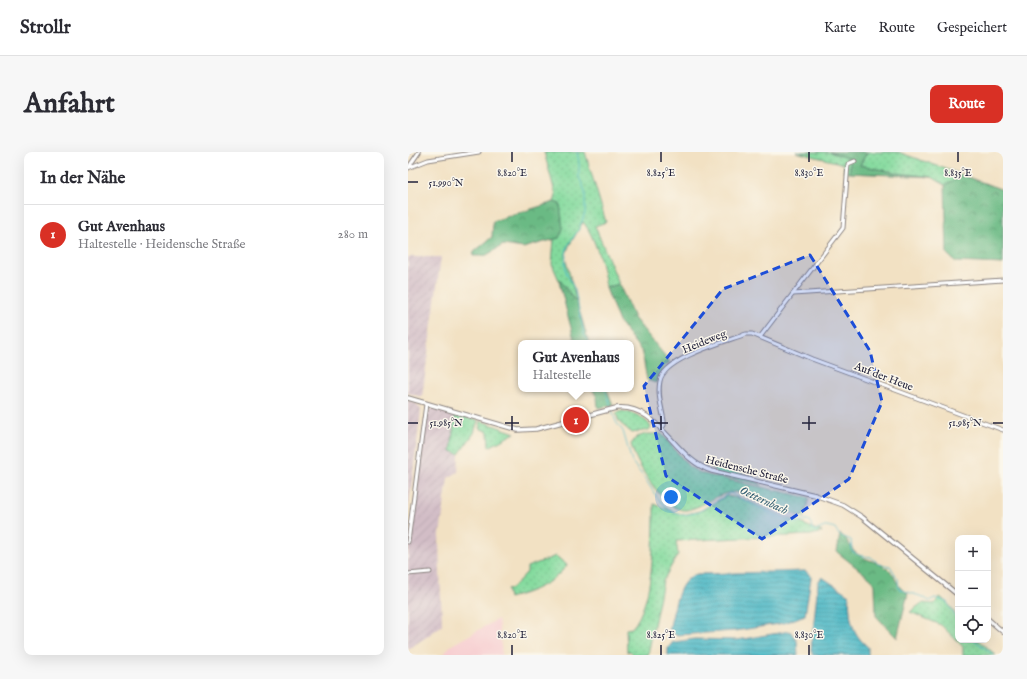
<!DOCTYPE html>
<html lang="de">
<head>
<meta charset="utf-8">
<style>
  :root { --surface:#fff; --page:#f7f7f7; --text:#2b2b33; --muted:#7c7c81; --line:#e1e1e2; --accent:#d93025 }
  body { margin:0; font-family:"IM FELL English",serif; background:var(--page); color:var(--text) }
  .controls { position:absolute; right:12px; bottom:12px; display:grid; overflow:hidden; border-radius:8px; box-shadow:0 4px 16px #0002 }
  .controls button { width:36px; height:36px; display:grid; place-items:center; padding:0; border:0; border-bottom:1px solid var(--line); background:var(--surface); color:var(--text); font:20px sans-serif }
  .you { position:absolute; left:263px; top:345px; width:14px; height:14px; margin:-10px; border:3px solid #fff; border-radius:50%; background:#1a73e8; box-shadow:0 0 0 6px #1a73e833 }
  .badge { display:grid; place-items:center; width:26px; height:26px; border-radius:50%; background:var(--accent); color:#fff; font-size:13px; font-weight:700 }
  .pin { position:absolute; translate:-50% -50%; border:2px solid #fff; box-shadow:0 1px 4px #0006 }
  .popup { position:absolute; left:110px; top:188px; width:116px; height:52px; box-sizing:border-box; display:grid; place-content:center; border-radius:8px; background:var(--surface); filter:drop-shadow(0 1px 3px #0005); font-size:13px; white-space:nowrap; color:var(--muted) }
  .popup b { font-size:15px; color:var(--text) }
  .popup::after { content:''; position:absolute; left:50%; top:100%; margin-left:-8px; border:8px solid transparent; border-top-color:var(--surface) }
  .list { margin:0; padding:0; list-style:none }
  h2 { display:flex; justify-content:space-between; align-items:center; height:52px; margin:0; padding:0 16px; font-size:17px }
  h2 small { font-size:13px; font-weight:400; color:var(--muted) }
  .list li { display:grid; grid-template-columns:26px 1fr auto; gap:12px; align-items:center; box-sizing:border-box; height:60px; padding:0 16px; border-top:1px solid var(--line) }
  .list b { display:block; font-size:15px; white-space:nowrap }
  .list p { margin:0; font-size:13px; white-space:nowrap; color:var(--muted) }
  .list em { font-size:13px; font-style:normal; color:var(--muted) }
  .icon { flex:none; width:22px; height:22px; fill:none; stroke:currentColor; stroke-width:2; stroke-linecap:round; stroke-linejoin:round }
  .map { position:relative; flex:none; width:595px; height:503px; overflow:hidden; border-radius:8px }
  header { display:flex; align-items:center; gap:24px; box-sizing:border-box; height:56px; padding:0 20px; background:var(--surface); border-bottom:1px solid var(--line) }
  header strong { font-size:19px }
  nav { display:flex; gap:22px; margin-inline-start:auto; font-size:14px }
  .intro { display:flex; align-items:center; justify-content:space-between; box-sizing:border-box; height:96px; padding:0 24px }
  h1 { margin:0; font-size:28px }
  .button { padding:10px 18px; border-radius:8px; background:var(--accent); color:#fff; font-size:14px; font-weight:700 }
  main { display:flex; gap:24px; padding:0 24px }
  aside { flex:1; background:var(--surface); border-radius:8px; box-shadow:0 4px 16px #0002 }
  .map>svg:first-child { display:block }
  .built { fill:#f7cfd1 }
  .industrial { fill:url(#industrial-furrows) }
  .grass { fill:url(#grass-dots); stroke:#527e6c }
  .forest { fill:url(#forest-crowns); stroke:#466e60 }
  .water { fill:url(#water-rules); stroke:#366c80 }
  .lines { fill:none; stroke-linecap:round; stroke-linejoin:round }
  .stream { stroke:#4ab7c5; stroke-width:1 }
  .minor-casing { stroke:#8a827f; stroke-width:5 }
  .major-casing { stroke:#8a827f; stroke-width:5.5 }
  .minor { stroke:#fff; stroke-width:3 }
  .major { stroke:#fff; stroke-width:3.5 }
  .rail { stroke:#22223b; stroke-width:1 }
  .marked { fill:#1d4ed8; fill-opacity:0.2; stroke:#1d4ed8; stroke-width:3; stroke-dasharray:8 5; stroke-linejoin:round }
  .ticks { fill:none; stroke:#22223b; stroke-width:1.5 }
  .labels { text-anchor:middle; stroke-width:3; stroke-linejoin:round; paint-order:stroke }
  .street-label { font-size:11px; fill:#22223b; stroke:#fbf7ec }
  .water-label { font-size:12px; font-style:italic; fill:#325e72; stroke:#fbf7ec }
  .ticks-label { font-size:10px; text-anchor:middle; fill:#22223b; stroke:#fbf7ec; stroke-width:3; stroke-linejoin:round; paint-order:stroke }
</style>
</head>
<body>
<header>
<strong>Strollr</strong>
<nav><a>Karte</a><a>Route</a><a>Gespeichert</a></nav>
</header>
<div class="intro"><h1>Anfahrt</h1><a class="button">Route</a></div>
<main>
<aside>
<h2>In der Nähe<small></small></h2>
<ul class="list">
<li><span class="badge">1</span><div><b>Gut Avenhaus</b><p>Haltestelle · Heidensche Straße</p></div><em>280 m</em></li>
</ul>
</aside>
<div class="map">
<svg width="595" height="503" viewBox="0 0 595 503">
  <defs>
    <pattern id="industrial-furrows" width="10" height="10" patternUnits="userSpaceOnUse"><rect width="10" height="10" fill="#d2bdc6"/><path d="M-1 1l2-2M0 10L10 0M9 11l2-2" fill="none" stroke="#b4a2ab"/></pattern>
    <pattern id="grass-dots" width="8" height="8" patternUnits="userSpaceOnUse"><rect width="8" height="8" fill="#83da9d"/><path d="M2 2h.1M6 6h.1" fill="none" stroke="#71bb88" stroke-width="1.8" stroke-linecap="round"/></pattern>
    <pattern id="forest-crowns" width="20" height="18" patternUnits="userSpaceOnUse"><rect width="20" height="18" fill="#6aba84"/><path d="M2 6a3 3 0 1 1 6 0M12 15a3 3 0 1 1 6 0" fill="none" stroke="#57976d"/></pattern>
    <pattern id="water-rules" width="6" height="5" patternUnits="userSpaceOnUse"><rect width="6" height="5" fill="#4ab7c5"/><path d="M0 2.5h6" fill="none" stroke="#3d94a1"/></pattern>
  </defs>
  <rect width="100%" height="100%" fill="#fbf7ec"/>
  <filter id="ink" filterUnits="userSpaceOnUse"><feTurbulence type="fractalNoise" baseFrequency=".025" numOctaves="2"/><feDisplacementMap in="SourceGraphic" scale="8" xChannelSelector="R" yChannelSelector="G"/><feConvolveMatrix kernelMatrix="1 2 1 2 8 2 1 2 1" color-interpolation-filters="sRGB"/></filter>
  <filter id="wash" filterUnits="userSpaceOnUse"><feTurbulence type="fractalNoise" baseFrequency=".012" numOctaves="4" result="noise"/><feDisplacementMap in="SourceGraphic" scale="16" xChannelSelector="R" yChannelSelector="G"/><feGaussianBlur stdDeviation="0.9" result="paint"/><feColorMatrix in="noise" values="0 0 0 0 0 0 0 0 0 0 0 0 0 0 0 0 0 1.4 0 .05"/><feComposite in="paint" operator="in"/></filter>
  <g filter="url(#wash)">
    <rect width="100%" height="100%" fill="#f2e1c3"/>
    <path class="built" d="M 90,467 L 94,503 L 35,503 L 42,494 Z"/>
    <g class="industrial">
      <path d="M 0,105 L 33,105 L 14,245 L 0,241 Z"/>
      <path d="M 0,248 L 8,251 L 13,258 L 0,360 Z"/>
      <path d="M 25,256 L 47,263 L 43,299 L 51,302 L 50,320 L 40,326 L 31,390 L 34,473 L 20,484 L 0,497 L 0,403 L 19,262 L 22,258 Z"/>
    </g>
    <g class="grass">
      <path d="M 136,0 L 177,0 L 198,70 L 187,74 L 211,132 L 198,136 C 196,117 187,84 175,70 L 161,94 L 157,105 L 169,151 L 150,126 L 144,112 L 146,87 L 151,86 L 152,52 L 146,50 L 148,44 Z"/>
      <path d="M 388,0 L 422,0 L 442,7 L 442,21 L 436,20 L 436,12 Z"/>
      <path d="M 459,0 L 490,0 L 555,23 L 537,33 L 524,25 L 488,21 L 452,13 Z"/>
      <path d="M 214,259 C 224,260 237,265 243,275 L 241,278 L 224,281 L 211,270 L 208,261 Z"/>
      <path d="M 47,263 L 70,268 L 66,281 L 51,302 L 43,299 Z"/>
      <path d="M 73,269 L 107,281 L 81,295 L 80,280 L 71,276 Z"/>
      <path d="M 238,282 L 254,282 L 281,315 L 295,322 L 401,346 L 396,366 C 382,361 338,340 327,340 C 309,340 296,355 279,358 C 258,362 226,309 223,292 L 229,285 Z"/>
      <path d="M 303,312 L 344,325 L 354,333 L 309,323 Z"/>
      <path d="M 318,344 L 335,347 L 414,380 L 403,383 L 268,389 L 270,402 L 255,429 L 240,503 L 226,503 L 222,499 L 219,500 L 218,477 L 224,476 C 246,451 246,386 246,352 L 275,363 L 295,358 Z"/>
      <path d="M 148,404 L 159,413 C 145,432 123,440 101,446 L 99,437 L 104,436 L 119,420 L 119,415 Z"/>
      <path d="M 532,445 C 549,457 550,468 550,488 L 570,488 L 588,503 L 555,503 L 555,495 L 533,473 L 502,460 L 514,451 L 526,452 Z"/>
    </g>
    <g class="forest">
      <path d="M 422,0 L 459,0 L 452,13 L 488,21 L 524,25 L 442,21 L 442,7 Z"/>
      <path d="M 555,23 L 595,38 L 595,112 L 548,110 L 539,102 L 537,33 Z"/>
      <path d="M 146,50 L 152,52 L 155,77 L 151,86 L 115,96 L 95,93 L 77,104 L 65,104 L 66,100 L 84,85 L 85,69 Z"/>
      <path d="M 150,126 L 169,151 L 181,191 L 167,191 Z"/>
      <path d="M 211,132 L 226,166 L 262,210 L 256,215 L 248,231 L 239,228 L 234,200 L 211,170 L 198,136 Z"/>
      <path d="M 184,237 L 199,237 L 205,253 L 190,256 L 189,245 Z"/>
      <path d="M 432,382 C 440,386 441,395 448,401 C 457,409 473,409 483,420 C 489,428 490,437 500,441 L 489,486 L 468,464 L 467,433 L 463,427 L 429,400 Z"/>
    </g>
    <g class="water">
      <path d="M 397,419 L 402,422 L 403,426 L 397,463 L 376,471 L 327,479 L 268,483 L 262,480 C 261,474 264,467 265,461 C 269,446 272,427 289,422 Z"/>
      <path d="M 414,425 L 441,443 C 442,465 442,480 460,495 L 460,503 L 405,503 L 403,498 L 410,430 Z"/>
      <path d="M 382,479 L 389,489 L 390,503 L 260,503 L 260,496 L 265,490 L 287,487 L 329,488 Z"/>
    </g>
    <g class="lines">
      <g class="stream">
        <path d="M 169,0 L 171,10 L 171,25 L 177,39 L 177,61 L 171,77 L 159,95 L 157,111 L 158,120 L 167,138 L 176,182 L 180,191"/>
        <path d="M 197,237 L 203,255"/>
        <path d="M 204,258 L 208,270 L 215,279 L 224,310 L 238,328 L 248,344 L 261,358 L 275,363 L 290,360 L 322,341 L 372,366 L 388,371 L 396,368 L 403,370 L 404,377 L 407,379 L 419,374 L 427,376 L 431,383 L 443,388 L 444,399 C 450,404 455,404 463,405 L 471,412 L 482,414 L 490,427 L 491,437 L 515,445 L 521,449 L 527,446 L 539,450 L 549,467 L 550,474"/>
        <path d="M 566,488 L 586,503"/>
      </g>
    </g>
  </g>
  <g filter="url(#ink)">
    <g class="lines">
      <defs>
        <g id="minor">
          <path d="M 0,16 L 20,8 L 71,0"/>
          <path d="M 0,16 L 11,0"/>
          <path d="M 385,142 L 595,128"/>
          <path d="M 352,185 L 435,76 L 440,12 L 447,9"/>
          <path d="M 253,278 L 256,273 L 256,269 C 254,256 249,243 252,229 C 256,206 317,190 338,182 L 344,182 L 404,207 L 595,278"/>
          <path d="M 0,390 L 18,252"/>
          <path d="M 0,422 L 22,420"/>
        </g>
        <g id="major">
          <path d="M 0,246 L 110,278 L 128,277 L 208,256 C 251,251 266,308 304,319 L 407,343 L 435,353 L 454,365 L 550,443"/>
          <path d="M 580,467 L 595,480"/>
        </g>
      </defs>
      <use href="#minor" class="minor-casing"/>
      <use href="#major" class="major-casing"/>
      <use href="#minor" class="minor"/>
      <use href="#major" class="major"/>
      <path class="rail" d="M 0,4 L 2,0"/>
    </g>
  </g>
  <path class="marked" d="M 402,103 L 462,199 L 474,250 L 441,327 L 354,387 L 258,324 L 236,234 L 315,137 Z"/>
  <path class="ticks" d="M 104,0 L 104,10M 253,0 L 253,10M 401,0 L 401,10M 550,0 L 550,10M 0,30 L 10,30M 104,264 L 104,278M 253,264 L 253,278M 401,264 L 401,278M 0,271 L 10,271M 97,271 L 111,271M 246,271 L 260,271M 394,271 L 408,271M 585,271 L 595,271M 104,493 L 104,503M 253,493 L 253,503M 401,493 L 401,503"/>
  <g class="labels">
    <g class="street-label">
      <text transform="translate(296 189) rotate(-22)" y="4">Heideweg</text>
      <text transform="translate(476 224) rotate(21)" y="4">Auf der Heue</text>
      <text transform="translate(339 317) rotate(14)" y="4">Heidensche Straße</text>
    </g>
    <g class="water-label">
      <text transform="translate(356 348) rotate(25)" y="4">Oetternbach</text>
    </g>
  </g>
  <g class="ticks-label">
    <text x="104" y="24">8.820°E</text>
    <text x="253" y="24">8.825°E</text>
    <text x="401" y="24">8.830°E</text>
    <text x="550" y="24">8.835°E</text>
    <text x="38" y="34">51.990°N</text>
    <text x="38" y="274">51.985°N</text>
    <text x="557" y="274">51.985°N</text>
    <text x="104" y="486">8.820°E</text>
    <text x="253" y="486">8.825°E</text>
    <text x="401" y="486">8.830°E</text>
  </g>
</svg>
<div class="controls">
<button>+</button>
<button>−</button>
<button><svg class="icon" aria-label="locate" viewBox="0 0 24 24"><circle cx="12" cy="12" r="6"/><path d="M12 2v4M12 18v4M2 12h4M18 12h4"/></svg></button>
</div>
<div class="you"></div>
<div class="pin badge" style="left:168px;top:268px">1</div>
<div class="popup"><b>Gut Avenhaus</b>Haltestelle</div>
</div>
</main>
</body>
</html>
